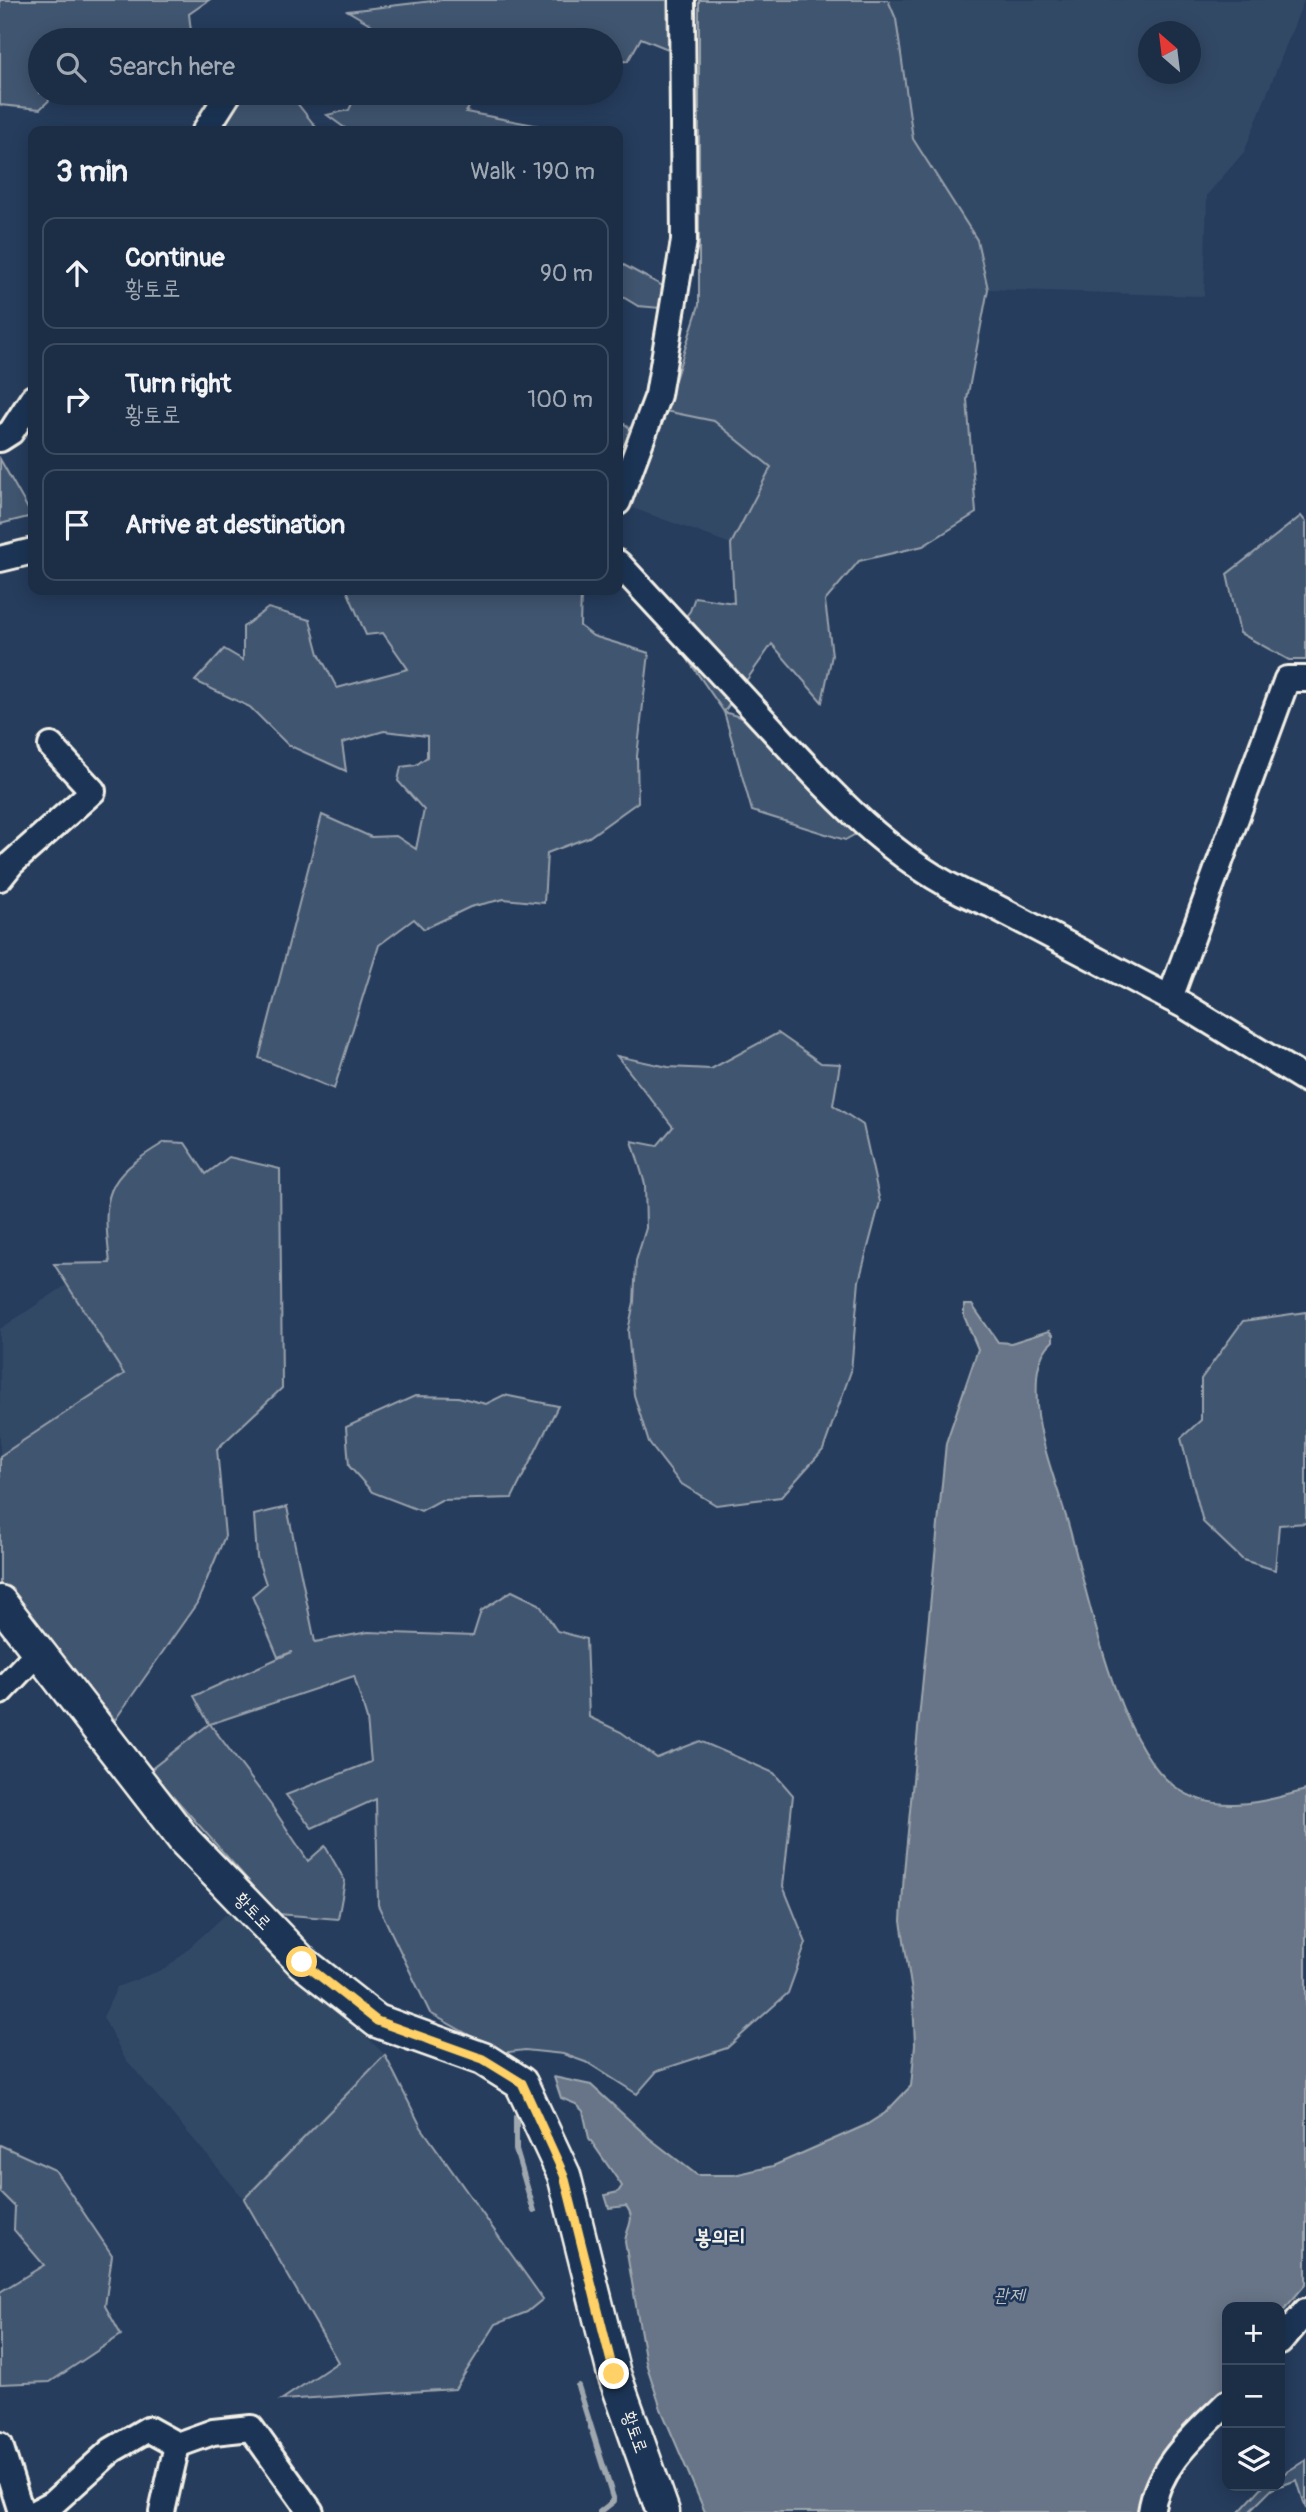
<!DOCTYPE html>
<html lang="en">
<head>
<meta charset="utf-8">
<style>
  :root { --surface:#1c2e46; --page:#25364d; --text:#f1f3f6; --muted:#a0a8b3; --line:#3a4a5f }
  body { margin:0; font-family:Pangolin,"Poor Story",sans-serif; background:var(--page); color:var(--text) }
  .controls { position:absolute; right:21px; bottom:21px; display:grid; overflow:hidden; border-radius:14px; box-shadow:0 4px 18px #0003 }
  .controls button { width:63px; height:63px; display:grid; place-items:center; padding:0; border:0; border-bottom:2px solid var(--line); background:var(--surface); color:var(--text); font:35px sans-serif }
  .compass { position:absolute; left:1138px; top:21px; width:63px; height:63px; border-radius:50%; background:var(--surface); box-shadow:0 4px 18px #0003; rotate:332deg }
  .stop { position:absolute; width:21px; height:21px; margin:-16px; border:5px solid #ffd166; border-radius:50%; background:#fff }
  .stop.end { background:#ffd166; border-color:#fff; box-shadow:0 2px 7px #0008 }
  .list { margin:0; padding:0; list-style:none }
  h2 { display:flex; justify-content:space-between; align-items:center; height:91px; margin:0; padding:0 28px; font-size:30px }
  h2 small { font-size:23px; font-weight:400; color:var(--muted) }
  .list li { display:grid; grid-template-columns:46px 1fr auto; gap:21px; align-items:center; box-sizing:border-box; height:112px; margin:0 14px 14px; padding:0 14px; border:2px solid var(--line); border-radius:14px }
  .list b { display:block; font-size:26px; white-space:nowrap }
  .list p { margin:0; font-size:23px; white-space:nowrap; color:var(--muted) }
  .list em { font-size:23px; font-style:normal; color:var(--muted) }
  .icon { flex:none; width:38px; height:38px; fill:none; stroke:currentColor; stroke-width:2; stroke-linecap:round; stroke-linejoin:round }
  .map { position:relative; flex:none; width:1306px; height:2512px; overflow:hidden }
  .search { position:absolute; background:var(--surface); box-shadow:0 4px 18px #0003; left:28px; top:28px; width:595px; height:77px; display:flex; align-items:center; gap:18px; box-sizing:border-box; padding:0 24px; border-radius:38px; color:var(--muted); font-size:26px }
  .panel { position:absolute; background:var(--surface); box-shadow:0 4px 18px #0003; left:28px; top:126px; width:595px; height:469px; border-radius:14px }
  .map>svg:first-child { display:block }
  .built { fill:#334966; fill-rule:evenodd }
  .green { fill:#40546f; stroke:#9aa2ac; stroke-width:2 }
  .water { fill:#677588; stroke:#9fa7ae; stroke-width:2 }
  .lines { fill:none; stroke-linecap:round; stroke-linejoin:round }
  .stream { stroke:#9fa7ae; stroke-width:6 }
  .minor-casing { stroke:#f4f1e8; stroke-width:30 }
  .major-casing { stroke:#f4f1e8; stroke-width:37 }
  .minor { stroke:#1d3557; stroke-width:24 }
  .major { stroke:#1d3557; stroke-width:32 }
  .route { stroke:#ffd166; stroke-width:9 }
  .labels { text-anchor:middle; stroke-width:5; stroke-linejoin:round; paint-order:stroke }
  .street-label { font-size:18px; fill:#f4f1e8; stroke:#1d3557 }
  .water-label { font-size:19px; font-style:italic; fill:#bcbfc2; stroke:#1d3557 }
  .quarter-label { font-size:21px; font-weight:bold; fill:#f4f1e8; stroke:#1d3557 }
</style>
</head>
<body>
<div class="map">
<svg width="1306" height="2512" viewBox="0 0 1306 2512">
  <rect width="100%" height="100%" fill="#263d5d"/>
  <filter id="ink" filterUnits="userSpaceOnUse"><feTurbulence type="fractalNoise" baseFrequency=".0143" numOctaves="2"/><feDisplacementMap in="SourceGraphic" scale="14" xChannelSelector="R" yChannelSelector="G"/><feConvolveMatrix kernelMatrix="1 2 1 2 8 2 1 2 1" color-interpolation-filters="sRGB"/></filter>
  <g filter="url(#ink)">
    <g class="built">
      <path d="M 888,0 L 1304,0 L 1244,152 L 1207,195 L 1204,296 L 988,289 L 977,240 L 913,139 L 896,19 ZM 1148,32 L 1190,32 L 1190,74 L 1148,74 Z"/>
      <path d="M 665,411 L 714,421 L 771,467 L 731,544 L 627,506 Z"/>
      <path d="M 68,1284 L 124,1374 L 0,1456 L 0,1329 Z"/>
      <path d="M 234,1907 L 385,2055 L 244,2199 L 124,2057 L 103,2017 L 117,1987 L 167,1968 Z"/>
    </g>
    <g class="green">
      <path d="M 0,0 L 209,0 L 189,14 L 192,40 L 40,40 L 40,93 L 57,93 L 40,109 L 0,105 Z"/>
      <path d="M 441,0 L 667,0 L 668,49 L 641,38 L 628,61 L 611,62 L 611,40 L 378,40 L 382,31 L 348,11 Z"/>
      <path d="M 699,0 L 888,0 L 896,19 L 913,139 L 977,240 L 988,289 L 967,399 L 976,513 L 923,546 L 859,561 L 825,601 L 832,655 L 822,702 L 772,644 L 724,712 L 749,720 L 861,831 L 845,840 L 752,811 L 724,712 L 671,635 L 690,611 L 695,597 L 734,603 L 731,544 L 771,467 L 714,421 L 665,411 L 699,305 Z"/>
      <path d="M 244,93 L 289,93 L 319,131 L 215,131 L 229,104 Z"/>
      <path d="M 357,93 L 478,93 L 466,112 L 566,131 L 349,131 L 327,115 L 349,110 Z"/>
      <path d="M 618,262 L 663,286 L 660,308 L 638,306 L 618,294 Z"/>
      <path d="M 618,419 L 631,429 L 618,464 Z"/>
      <path d="M 0,459 L 32,516 L 0,524 Z"/>
      <path d="M 1301,516 L 1306,522 L 1306,660 L 1289,660 L 1240,633 L 1227,574 Z"/>
      <path d="M 347,590 L 577,590 L 581,593 L 580,626 L 593,636 L 649,653 L 637,756 L 638,802 L 589,837 L 547,853 L 544,903 L 504,899 L 470,907 L 424,929 L 414,919 L 379,945 L 334,1089 L 259,1058 L 322,815 L 371,837 L 396,836 L 416,849 L 424,810 L 398,781 L 401,767 L 416,765 L 427,757 L 427,736 L 384,731 L 342,743 L 346,771 L 288,745 L 250,707 L 195,681 L 224,649 L 243,660 L 243,627 L 268,608 L 310,620 L 319,654 L 337,688 L 408,669 L 383,633 L 366,635 Z"/>
      <path d="M 778,1033 L 821,1063 L 840,1064 L 833,1105 L 863,1125 L 880,1202 L 859,1281 L 851,1371 L 823,1450 L 781,1497 L 716,1505 L 680,1483 L 649,1443 L 634,1395 L 628,1331 L 634,1302 L 636,1261 L 646,1228 L 645,1184 L 632,1141 L 657,1146 L 673,1127 L 617,1056 L 668,1067 L 711,1069 Z"/>
      <path d="M 165,1142 L 185,1143 L 206,1174 L 229,1157 L 280,1169 L 282,1388 L 217,1449 L 225,1536 L 197,1603 L 115,1720 L 0,1587 L 0,1456 L 124,1374 L 54,1264 L 110,1263 C 102,1194 103,1179 165,1142 Z"/>
      <path d="M 1306,1312 L 1306,1523 L 1279,1525 L 1275,1570 L 1243,1560 L 1203,1522 L 1181,1438 L 1201,1420 L 1201,1379 L 1243,1321 Z"/>
      <path d="M 504,1395 L 558,1406 L 512,1498 L 441,1500 L 421,1511 L 372,1492 L 349,1466 L 346,1427 L 415,1396 L 458,1397 L 486,1404 Z"/>
      <path d="M 287,1507 L 315,1642 L 368,1632 L 473,1636 L 481,1611 L 512,1591 L 539,1604 L 557,1631 L 586,1639 L 589,1717 L 621,1732 L 657,1758 L 700,1741 L 774,1773 L 793,1795 L 783,1886 L 806,1943 L 788,1993 L 727,2048 L 657,2071 L 637,2094 L 588,2063 L 563,2054 L 525,2050 L 501,2053 L 430,2013 L 378,1905 L 376,1799 L 312,1828 L 286,1795 L 371,1762 L 367,1719 L 354,1676 L 210,1724 L 271,1805 L 308,1861 L 325,1846 L 345,1881 L 338,1919 L 278,1914 L 150,1770 L 209,1724 L 194,1696 L 292,1652 L 278,1657 L 252,1596 L 266,1584 L 257,1557 L 254,1515 Z"/>
      <path d="M 385,2055 L 421,2127 L 543,2299 L 527,2312 L 496,2324 L 455,2389 L 281,2400 L 338,2362 L 244,2199 Z"/>
      <path d="M 0,2145 L 55,2170 L 112,2255 L 105,2306 L 121,2335 L 50,2382 L 0,2384 L 0,2292 L 44,2265 L 14,2230 L 15,2207 L 0,2192 Z"/>
      <path d="M 1306,2460 L 1306,2509 L 1297,2480 L 1280,2486 L 1280,2476 Z"/>
      <path d="M 1263,2486 L 1279,2486 L 1272,2489 L 1249,2512 L 1239,2512 Z"/>
    </g>
    <path class="water" d="M 964,1305 L 972,1305 L 998,1342 L 1011,1343 L 1049,1331 L 1053,1335 L 1053,1341 C 1035,1356 1036,1383 1037,1405 C 1040,1444 1057,1485 1068,1523 C 1088,1593 1116,1742 1174,1786 C 1213,1816 1263,1802 1306,1790 L 1306,2284 L 1280,2314 L 1280,2307 L 1227,2307 L 1227,2387 C 1193,2424 1156,2464 1139,2512 L 705,2512 L 661,2409 L 646,2363 L 625,2242 C 626,2228 637,2219 626,2206 L 609,2208 L 605,2195 L 618,2192 L 622,2186 L 589,2138 L 583,2111 L 576,2104 L 561,2098 L 554,2077 L 591,2085 L 649,2138 L 697,2175 L 734,2175 L 773,2166 L 866,2125 L 885,2113 L 911,2086 L 915,2045 L 913,1999 L 901,1921 L 904,1872 L 946,1443 L 978,1349 L 964,1316 Z"/>
    <g class="lines">
      <g class="stream">
        <path d="M 516,2117 L 516,2150 L 534,2211"/>
        <path d="M 578,2386 L 614,2501 L 600,2512"/>
      </g>
      <defs>
        <g id="minor">
          <path d="M 205,131 L 229,93"/>
          <path d="M 0,439 L 11,432 L 33,398"/>
          <path d="M 618,502 L 658,395 L 684,241 L 682,0"/>
          <path d="M 0,559 L 33,551"/>
          <path d="M 618,563 C 665,614 712,665 759,715 C 827,788 896,870 992,905 L 1185,1006 L 1306,1080"/>
          <path d="M 0,878 L 12,863 L 93,791 L 51,746"/>
          <path d="M 1170,998 L 1287,679 L 1306,679"/>
          <path d="M 0,1692 L 37,1653"/>
          <path d="M 1280,2342 L 1306,2311"/>
          <path d="M 0,2445 L 21,2512"/>
          <path d="M 36,2512 L 53,2503 L 112,2450 L 148,2429 L 177,2445 L 213,2432 L 251,2428 L 311,2512"/>
          <path d="M 162,2512 L 177,2445"/>
          <path d="M 1151,2512 C 1158,2465 1195,2435 1227,2403"/>
        </g>
        <path id="major" d="M 0,1602 L 185,1841 L 302,1962 L 377,2021 L 483,2059 L 521,2083 L 564,2175 L 614,2374 L 663,2512"/>
      </defs>
      <use href="#minor" class="minor-casing"/>
      <use href="#major" class="major-casing"/>
      <use href="#minor" class="minor"/>
      <use href="#major" class="major"/>
    </g>
  </g>
  <g class="lines" filter="url(#ink)">
    <path class="route" d="M 302,1962 L 377,2021 L 483,2059 L 522,2083 L 564,2175 L 614,2374"/>
  </g>
  <g class="labels">
    <g class="street-label">
      <text transform="translate(253 1911) rotate(46)" y="6">황토로</text>
      <text transform="translate(635 2432) rotate(70)" y="6">황토로</text>
    </g>
    <g class="water-label">
      <text x="1009" y="2301">관제</text>
    </g>
    <g class="quarter-label">
      <text x="720" y="2244">봉의리</text>
    </g>
  </g>
</svg>
<div class="controls">
<button>+</button>
<button>−</button>
<button><svg class="icon" aria-label="layers" viewBox="0 0 24 24"><path d="M12 4l9 5-9 5-9-5zM3 14l9 5 9-5"/></svg></button>
</div>
<svg class="compass" viewBox="-18 -18 36 36"><path d="M0-13l5 13h-10z" fill="#e53935"/><path d="M0 13l5-13h-10z" fill="#a0a8b3"/></svg>
<div class="stop" style="left:302px;top:1962px"></div>
<div class="stop end" style="left:614px;top:2374px"></div>
<div class="search"><svg class="icon" aria-label="search" viewBox="0 0 24 24"><circle cx="10" cy="10" r="6"/><path d="M15 15l6 6"/></svg>Search here</div>
<section class="panel">
<h2>3 min<small>Walk · 190 m</small></h2>
<ul class="list">
<li><svg class="icon" aria-label="ahead" viewBox="0 0 24 24"><path d="M12 20V5M6 11l6-6 6 6"/></svg><div><b>Continue</b><p>황토로</p></div><em>90 m</em></li>
<li><svg class="icon" aria-label="right" viewBox="0 0 24 24"><path d="M7 20v-9h11M14 6l5 5-5 5"/></svg><div><b>Turn right</b><p>황토로</p></div><em>100 m</em></li>
<li><svg class="icon" aria-label="arrive" viewBox="0 0 24 24"><path d="M6 21V4h12l-3 4 3 4H6"/></svg><div><b>Arrive at destination</b></div></li>
</ul>
</section>
</div>
</body>
</html>
